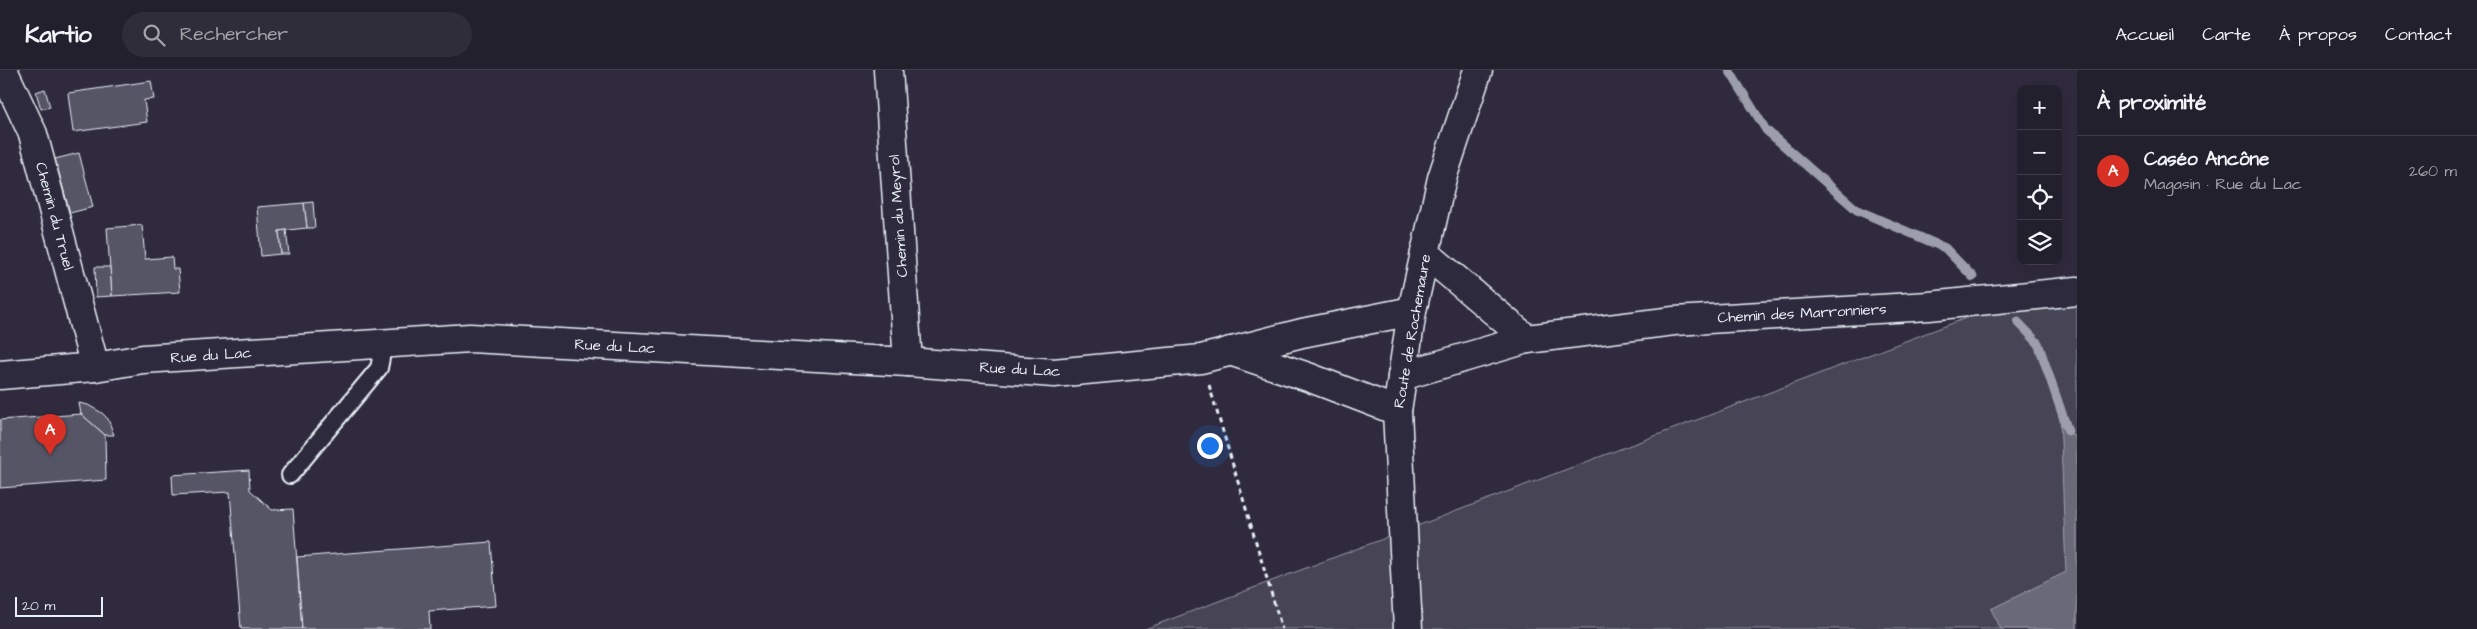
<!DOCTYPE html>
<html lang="fr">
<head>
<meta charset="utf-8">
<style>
  :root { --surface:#23202e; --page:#2f2d3a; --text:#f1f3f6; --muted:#a3a3aa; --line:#403e4a; --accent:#d93025 }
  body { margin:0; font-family:"Architects Daughter",sans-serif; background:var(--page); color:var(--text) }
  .controls { position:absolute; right:15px; top:15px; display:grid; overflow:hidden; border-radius:10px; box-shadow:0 5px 20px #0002 }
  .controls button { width:45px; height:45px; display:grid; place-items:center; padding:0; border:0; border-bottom:1px solid var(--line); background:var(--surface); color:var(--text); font:25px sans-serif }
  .scale { position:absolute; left:15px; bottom:12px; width:88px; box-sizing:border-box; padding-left:5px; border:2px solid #e8f1f8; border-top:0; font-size:14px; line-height:18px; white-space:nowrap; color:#e8f1f8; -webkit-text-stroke:4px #2f2a3d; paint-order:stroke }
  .you { position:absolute; left:1209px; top:375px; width:18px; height:18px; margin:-12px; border:4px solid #fff; border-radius:50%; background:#1a73e8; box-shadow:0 0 0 8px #1a73e833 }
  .badge { display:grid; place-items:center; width:32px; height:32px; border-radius:50%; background:var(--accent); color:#fff; font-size:16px; font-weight:700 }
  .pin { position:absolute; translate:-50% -41px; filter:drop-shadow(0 1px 2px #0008) }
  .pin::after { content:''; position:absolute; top:26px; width:18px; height:15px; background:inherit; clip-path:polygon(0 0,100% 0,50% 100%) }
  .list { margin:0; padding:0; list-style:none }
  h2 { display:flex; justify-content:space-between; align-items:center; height:65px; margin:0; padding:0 20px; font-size:21px }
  h2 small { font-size:16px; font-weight:400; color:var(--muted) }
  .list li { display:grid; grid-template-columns:32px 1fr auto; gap:15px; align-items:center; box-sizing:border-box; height:70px; padding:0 20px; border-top:1px solid var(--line) }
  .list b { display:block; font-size:19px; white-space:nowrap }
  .list p { margin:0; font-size:16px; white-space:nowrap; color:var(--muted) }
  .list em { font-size:16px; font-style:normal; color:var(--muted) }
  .icon { flex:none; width:28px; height:28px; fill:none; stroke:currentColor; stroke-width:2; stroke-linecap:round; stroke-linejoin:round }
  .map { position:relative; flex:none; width:2077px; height:559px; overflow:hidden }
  header { display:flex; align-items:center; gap:30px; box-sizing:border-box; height:70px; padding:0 25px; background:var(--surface); border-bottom:1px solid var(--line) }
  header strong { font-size:24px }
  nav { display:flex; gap:28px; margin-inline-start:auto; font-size:18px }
  .search { width:350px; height:45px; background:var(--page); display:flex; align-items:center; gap:12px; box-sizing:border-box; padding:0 18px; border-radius:28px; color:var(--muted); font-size:19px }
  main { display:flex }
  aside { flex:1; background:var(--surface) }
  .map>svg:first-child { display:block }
  .green { fill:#464455; stroke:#979aa6 }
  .water { fill:#696978; stroke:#9c9fab }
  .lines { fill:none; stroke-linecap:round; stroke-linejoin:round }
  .stream { stroke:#9c9fab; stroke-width:9 }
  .building { fill:#575565; stroke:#e8f1f8 }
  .lane-casing { stroke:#e8f1f8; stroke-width:20 }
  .street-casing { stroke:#e8f1f8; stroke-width:31 }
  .secondary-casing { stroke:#e8f1f8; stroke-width:31 }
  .primary-casing { stroke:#e8f1f8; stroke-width:31 }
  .path { stroke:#e8f1f8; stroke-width:3; stroke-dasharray:5 4; stroke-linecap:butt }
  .lane { stroke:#2f2a3d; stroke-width:16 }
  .street { stroke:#2f2a3d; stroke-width:28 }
  .secondary { stroke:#2f2a3d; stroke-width:28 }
  .primary { stroke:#2f2a3d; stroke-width:28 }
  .labels { text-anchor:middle; stroke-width:4.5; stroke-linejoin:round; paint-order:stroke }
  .street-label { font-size:15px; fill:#e8f1f8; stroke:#2f2a3d }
</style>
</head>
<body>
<header>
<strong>Kartio</strong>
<div class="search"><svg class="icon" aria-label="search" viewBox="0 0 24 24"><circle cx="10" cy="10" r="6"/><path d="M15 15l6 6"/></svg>Rechercher</div>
<nav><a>Accueil</a><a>Carte</a><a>À propos</a><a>Contact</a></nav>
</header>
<main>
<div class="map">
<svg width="2077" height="559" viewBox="0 0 2077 559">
  <rect width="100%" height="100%" fill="#2f2a3d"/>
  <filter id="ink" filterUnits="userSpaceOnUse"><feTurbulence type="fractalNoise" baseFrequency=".02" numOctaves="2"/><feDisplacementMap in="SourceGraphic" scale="10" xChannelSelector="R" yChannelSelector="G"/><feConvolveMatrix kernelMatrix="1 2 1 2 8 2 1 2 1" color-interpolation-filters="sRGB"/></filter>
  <g filter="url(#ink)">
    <path class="green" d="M 2077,206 L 2077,559 L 1145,559 Z"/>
    <path class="water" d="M 2060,344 L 2077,372 L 2077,559 L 2001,559 L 1991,539 L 2066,502 Z"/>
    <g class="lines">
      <g class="stream">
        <path d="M 1729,0 L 1766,60 L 1857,140 L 1945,178 L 1973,207"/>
        <path d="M 2018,252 L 2038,273 L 2068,361"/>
      </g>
    </g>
    <g class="building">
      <path d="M 151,11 L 154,29 L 144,30 L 147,52 L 73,62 L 68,23 Z"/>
      <path d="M 45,19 L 50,37 L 41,39 L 36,22 Z"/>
      <path d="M 79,83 L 93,137 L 70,143 L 55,89 Z"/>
      <path d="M 313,132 L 315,158 L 307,158 L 304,133 Z"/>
      <path d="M 304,133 L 307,158 L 279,161 L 281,184 L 261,186 L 257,137 Z"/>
      <path d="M 142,155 L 145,189 L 172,187 L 173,199 L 178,199 L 180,222 L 112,226 L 107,158 Z"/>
      <path d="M 286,160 L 289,184 L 281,184 L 279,161 Z"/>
      <path d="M 95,197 L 110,197 L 112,226 L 96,227 Z"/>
      <path d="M 79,333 L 88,335 L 102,343 L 108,349 L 114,365 L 105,365 L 81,344 Z"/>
      <path d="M 81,344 L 105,365 L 106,410 L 0,418 L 0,350 Z"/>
      <path d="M 249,400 L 250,420 L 272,440 L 293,439 L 302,559 L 241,559 L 230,422 L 173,425 L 172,405 Z"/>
      <path d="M 491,472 L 496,536 L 429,541 L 430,559 L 302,559 L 297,487 Z"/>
    </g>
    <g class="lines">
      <defs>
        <path id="lane" d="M 290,405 L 379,298 L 384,273"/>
        <g id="street">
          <path d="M 3,0 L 33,64 L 95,297"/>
          <path d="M 888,0 L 908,292"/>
        </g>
        <g id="secondary">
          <path d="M 1425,183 L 1527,269"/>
          <path d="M 1230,281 L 1308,307 L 1397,341"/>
          <path d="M 0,305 L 95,297 L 143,289 L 470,268 L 908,292 L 1054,303 L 1201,289 L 1302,263 L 1412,241"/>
          <path d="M 1402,306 L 1527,269 L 1674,251 L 1929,236 L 2077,221"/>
        </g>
        <path id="primary" d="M 1408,559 L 1397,341 L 1412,241 L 1442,108 L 1478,0"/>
      </defs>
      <use href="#lane" class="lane-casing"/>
      <use href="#street" class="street-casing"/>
      <use href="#secondary" class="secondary-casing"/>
      <use href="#primary" class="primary-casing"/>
      <path class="path" d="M 1209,315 L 1282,559"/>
      <use href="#lane" class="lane"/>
      <use href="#street" class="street"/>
      <use href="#secondary" class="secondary"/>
      <use href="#primary" class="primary"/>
    </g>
  </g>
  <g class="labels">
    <g class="street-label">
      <text transform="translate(55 146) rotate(75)" y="5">Chemin du Truel</text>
      <text transform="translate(898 146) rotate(-94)" y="5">Chemin du Meyrol</text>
      <text transform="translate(1802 243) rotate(-3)" y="5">Chemin des Marronniers</text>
      <text transform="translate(1412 261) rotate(-80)" y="5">Route de Rochemaure</text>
      <text transform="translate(615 276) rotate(3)" y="5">Rue du Lac</text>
      <text transform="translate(211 285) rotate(-4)" y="5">Rue du Lac</text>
      <text transform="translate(1020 299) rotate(3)" y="5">Rue du Lac</text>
    </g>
  </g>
</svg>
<div class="controls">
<button>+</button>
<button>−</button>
<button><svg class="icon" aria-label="locate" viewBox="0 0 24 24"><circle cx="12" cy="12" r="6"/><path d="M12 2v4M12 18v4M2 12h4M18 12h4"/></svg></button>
<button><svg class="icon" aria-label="layers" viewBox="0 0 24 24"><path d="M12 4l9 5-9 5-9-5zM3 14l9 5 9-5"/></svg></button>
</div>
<div class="scale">20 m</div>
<div class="you"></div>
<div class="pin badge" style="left:50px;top:385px">A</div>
</div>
<aside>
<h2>À proximité<small></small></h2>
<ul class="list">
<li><span class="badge">A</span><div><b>Caséo Ancône</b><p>Magasin · Rue du Lac</p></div><em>260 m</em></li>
</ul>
</aside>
</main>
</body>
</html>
